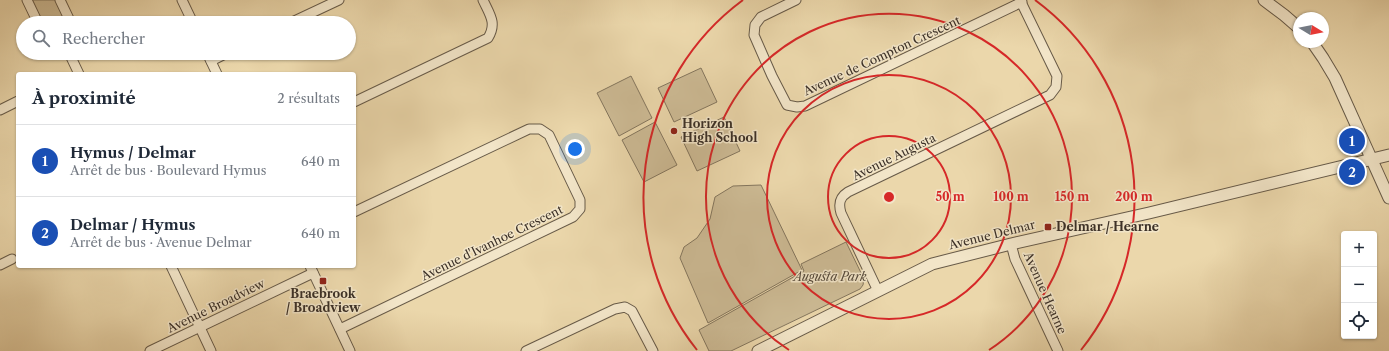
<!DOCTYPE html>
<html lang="fr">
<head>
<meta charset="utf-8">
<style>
  :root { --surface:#fff; --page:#f2f2f3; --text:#1f2937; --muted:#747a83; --line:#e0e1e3; --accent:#7c3aed }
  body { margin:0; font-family:"Libre Caslon Text",serif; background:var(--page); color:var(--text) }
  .controls { position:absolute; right:12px; bottom:12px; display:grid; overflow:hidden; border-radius:4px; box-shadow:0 1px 3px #0004 }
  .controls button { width:36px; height:36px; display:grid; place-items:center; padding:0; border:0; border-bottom:1px solid var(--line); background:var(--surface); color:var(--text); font:20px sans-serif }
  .compass { position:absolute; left:1293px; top:12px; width:36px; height:36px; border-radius:50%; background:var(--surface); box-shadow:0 1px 3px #0004; rotate:100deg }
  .you { position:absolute; left:575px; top:149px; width:14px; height:14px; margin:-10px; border:3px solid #fff; border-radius:50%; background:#1a73e8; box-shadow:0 0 0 6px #1a73e833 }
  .badge { display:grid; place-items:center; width:26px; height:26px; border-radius:50%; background:var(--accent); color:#fff; font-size:13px; font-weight:700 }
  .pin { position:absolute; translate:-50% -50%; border:2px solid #fff; box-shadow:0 1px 4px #0006 }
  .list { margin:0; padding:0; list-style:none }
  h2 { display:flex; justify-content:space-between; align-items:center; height:52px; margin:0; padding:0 16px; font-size:17px }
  h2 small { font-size:13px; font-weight:400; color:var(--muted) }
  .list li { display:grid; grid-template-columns:26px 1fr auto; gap:12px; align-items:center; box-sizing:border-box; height:72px; padding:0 16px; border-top:1px solid var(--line) }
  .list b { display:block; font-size:15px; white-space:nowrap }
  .list p { margin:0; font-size:13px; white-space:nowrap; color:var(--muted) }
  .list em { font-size:13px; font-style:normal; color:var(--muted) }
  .icon { flex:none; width:22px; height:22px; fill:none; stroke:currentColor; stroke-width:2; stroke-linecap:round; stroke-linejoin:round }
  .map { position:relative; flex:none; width:1389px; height:351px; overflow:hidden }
  .search { position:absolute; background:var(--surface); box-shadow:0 1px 3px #0004; left:16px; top:16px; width:340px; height:44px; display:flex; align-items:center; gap:10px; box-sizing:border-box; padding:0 14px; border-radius:22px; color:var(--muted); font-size:15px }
  .panel { position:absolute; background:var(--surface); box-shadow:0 1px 3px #0004; left:16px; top:72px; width:340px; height:196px; border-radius:4px }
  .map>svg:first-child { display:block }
  .green { fill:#cdbb95; stroke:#84765e }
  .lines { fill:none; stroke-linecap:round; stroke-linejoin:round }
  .minor-casing { stroke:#675a48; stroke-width:11 }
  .tertiary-casing { stroke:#675a48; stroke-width:13 }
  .minor { stroke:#f2e5c8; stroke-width:9 }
  .tertiary { stroke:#f2e5c8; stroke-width:11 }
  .ring { fill:none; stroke:#d62828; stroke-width:2 }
  .poi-dot { fill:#8f2418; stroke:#f2e5c8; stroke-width:1.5 }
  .labels { text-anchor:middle; stroke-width:3; stroke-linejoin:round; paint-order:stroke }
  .street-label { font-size:12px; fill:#3b3027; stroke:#f2e5c8 }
  .poi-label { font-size:12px; font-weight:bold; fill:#3b3027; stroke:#f2e5c8; text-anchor:start }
  .park-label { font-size:12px; font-style:italic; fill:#584c3d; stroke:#f2e5c8 }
  .centre { fill:#d62828; stroke:#f2e5c8; stroke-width:2 }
  .ring-label { font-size:12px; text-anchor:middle; font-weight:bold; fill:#d62828; stroke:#f2e5c8; stroke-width:3; stroke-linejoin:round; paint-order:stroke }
</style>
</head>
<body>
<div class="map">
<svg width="1389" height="351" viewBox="0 0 1389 351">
  <rect width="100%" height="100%" fill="#ebd7ab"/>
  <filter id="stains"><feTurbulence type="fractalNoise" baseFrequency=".005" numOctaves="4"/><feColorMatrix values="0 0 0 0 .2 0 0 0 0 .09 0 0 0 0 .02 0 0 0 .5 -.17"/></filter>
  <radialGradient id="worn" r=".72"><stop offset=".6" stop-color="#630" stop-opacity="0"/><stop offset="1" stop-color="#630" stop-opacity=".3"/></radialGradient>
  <g class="green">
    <path d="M 27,0 L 60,0 L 71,23 L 38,23 Z"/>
    <path d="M 701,68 L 717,102 L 674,122 L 658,88 Z"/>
    <path d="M 631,76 L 652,118 L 619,136 L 597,93 Z"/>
    <path d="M 724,117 L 740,151 L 697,171 L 681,137 Z"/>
    <path d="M 655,122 L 677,165 L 644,182 L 622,140 Z"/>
    <path d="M 761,185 L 802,270 L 708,323 L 680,258 L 684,247 L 697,238 L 710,219 L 715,197 L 733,186 Z"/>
    <path d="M 846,242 L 864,279 L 863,285 L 860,289 L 731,351 L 709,351 L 699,330 L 804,271 L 801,264 L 805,262 Z"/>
  </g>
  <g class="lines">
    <defs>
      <g id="minor">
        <path d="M 27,0 L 38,23"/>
        <path d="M 60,0 L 71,23"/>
        <path d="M 182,0 L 193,23"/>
        <path d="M 796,0 L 761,17 L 755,25 L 754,35 L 772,76 L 787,105 L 797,107 L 805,106 L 1022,2"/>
        <path d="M 290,23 L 339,0"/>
        <path d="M 69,53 L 79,74"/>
        <path d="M 207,53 L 217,74"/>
        <path d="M 211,61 L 227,53"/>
        <path d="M 354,102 L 488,38 C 497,23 490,15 483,0"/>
        <path d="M 0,110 L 18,101"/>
        <path d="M 1011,244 L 1015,259 L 1058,351"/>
        <path d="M 0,265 L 12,259"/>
        <path d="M 171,266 L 211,351"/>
        <path d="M 310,266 L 350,351"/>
        <path d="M 878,291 L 841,213 C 838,203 840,197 848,192 L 1050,95 L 1056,87 L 1057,76 L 1020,0"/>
        <path d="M 340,329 L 573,217 L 580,209 L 580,200 L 549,135 L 540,129 L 529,129 L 354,212"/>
        <path d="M 150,351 L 313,273"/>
        <path d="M 526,351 L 615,309 L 625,307 L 632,311 L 653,351"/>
      </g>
      <g id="tertiary">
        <path d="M 1264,0 L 1284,15 L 1299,28"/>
        <path d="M 1312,42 L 1323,58 L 1335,78 L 1389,198"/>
        <path d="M 758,351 L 932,264 L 1011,244 L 1149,213 L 1389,155"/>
      </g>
    </defs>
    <use href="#minor" class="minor-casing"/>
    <use href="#tertiary" class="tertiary-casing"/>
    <use href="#minor" class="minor"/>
    <use href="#tertiary" class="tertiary"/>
  </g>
  <g class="ring">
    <circle cx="889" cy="197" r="61"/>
    <circle cx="889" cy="197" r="122"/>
    <path d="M789 350A183 183 0 1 1 989 350"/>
    <path d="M697 350A245 245 0 0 1 743 0M1035 0A245 245 0 0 1 1081 350"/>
  </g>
  <g class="poi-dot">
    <circle cx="674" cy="131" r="4"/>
    <rect x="1044" y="223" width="8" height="8" rx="2"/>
    <rect x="319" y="277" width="8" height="8" rx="2"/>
  </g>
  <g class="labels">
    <g class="street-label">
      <text transform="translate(882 56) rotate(-25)" y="4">Avenue de Compton Crescent</text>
      <text transform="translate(894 157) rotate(-26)" y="4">Avenue Augusta</text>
      <text transform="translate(992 235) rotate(-14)" y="4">Avenue Delmar</text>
      <text transform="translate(492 243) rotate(-26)" y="4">Avenue d'Ivanhoe Crescent</text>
      <text transform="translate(1045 293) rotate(66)" y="4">Avenue Hearne</text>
      <text transform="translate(216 306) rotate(-26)" y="4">Avenue Broadview</text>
    </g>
    <g class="poi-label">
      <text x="682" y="128">Horizon<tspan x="682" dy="14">High School</tspan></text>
      <text x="1056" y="231">Delmar / Hearne</text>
      <text x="323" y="298" text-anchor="middle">Braebrook<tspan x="323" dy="14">/ Broadview</tspan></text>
    </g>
    <g class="park-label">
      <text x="830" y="281">Augusta Park</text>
    </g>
  </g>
  <circle cx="889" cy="197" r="6" class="centre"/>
  <g class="ring-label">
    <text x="950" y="201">50 m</text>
    <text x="1011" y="201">100 m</text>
    <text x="1072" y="201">150 m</text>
    <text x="1134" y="201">200 m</text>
  </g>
  <rect width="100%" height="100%" filter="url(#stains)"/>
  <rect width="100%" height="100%" fill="url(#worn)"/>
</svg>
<div class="controls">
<button>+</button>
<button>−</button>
<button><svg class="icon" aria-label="locate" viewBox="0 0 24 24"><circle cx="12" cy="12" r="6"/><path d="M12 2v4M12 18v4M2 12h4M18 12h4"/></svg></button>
</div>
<svg class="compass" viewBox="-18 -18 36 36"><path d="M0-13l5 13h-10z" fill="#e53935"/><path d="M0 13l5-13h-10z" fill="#747a83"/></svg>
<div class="you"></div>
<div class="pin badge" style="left:1352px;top:141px;background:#1a4fb4">1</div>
<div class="pin badge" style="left:1352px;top:172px;background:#1a4fb4">2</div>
<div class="search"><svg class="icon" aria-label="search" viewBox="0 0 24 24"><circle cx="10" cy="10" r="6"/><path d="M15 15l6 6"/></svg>Rechercher</div>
<section class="panel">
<h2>À proximité<small>2 résultats</small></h2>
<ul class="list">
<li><span class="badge" style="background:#1a4fb4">1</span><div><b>Hymus / Delmar</b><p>Arrêt de bus · Boulevard Hymus</p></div><em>640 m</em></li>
<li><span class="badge" style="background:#1a4fb4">2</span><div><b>Delmar / Hymus</b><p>Arrêt de bus · Avenue Delmar</p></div><em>640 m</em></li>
</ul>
</section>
</div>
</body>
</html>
